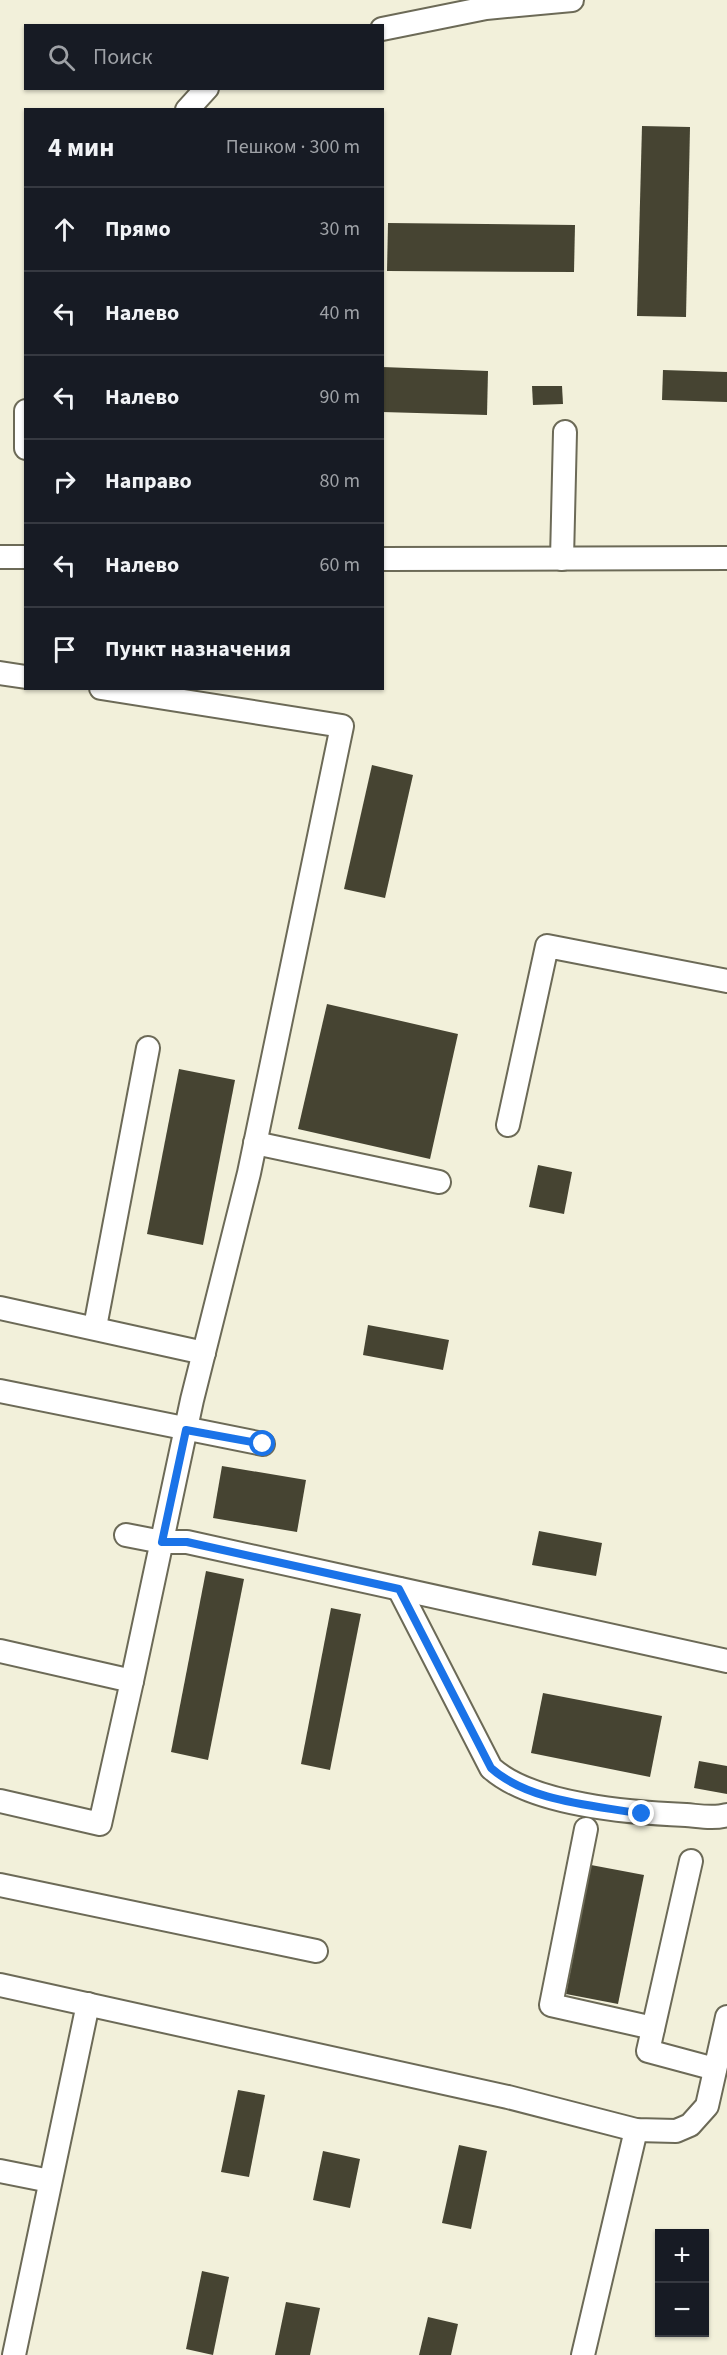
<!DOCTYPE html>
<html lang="ru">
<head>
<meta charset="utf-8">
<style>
  :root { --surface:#171b24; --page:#242831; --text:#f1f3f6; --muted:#9ea1a6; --line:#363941 }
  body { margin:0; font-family:"Source Sans 3",sans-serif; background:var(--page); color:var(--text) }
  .controls { position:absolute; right:18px; bottom:18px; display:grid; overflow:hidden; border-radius:0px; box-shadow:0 2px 4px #0004 }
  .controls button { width:54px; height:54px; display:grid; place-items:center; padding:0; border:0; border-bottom:2px solid var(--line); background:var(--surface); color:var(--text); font:30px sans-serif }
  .stop { position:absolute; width:18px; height:18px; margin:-14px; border:4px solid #1a73e8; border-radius:50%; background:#fff }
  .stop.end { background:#1a73e8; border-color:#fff; box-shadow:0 2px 6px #0008 }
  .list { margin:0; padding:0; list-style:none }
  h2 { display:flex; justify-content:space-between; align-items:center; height:78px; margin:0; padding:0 24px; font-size:26px }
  h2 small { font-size:20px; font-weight:400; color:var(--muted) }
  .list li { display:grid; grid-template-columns:39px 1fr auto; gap:18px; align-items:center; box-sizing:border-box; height:84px; padding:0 24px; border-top:2px solid var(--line) }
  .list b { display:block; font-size:22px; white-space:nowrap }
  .list em { font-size:20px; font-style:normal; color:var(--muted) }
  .icon { flex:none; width:33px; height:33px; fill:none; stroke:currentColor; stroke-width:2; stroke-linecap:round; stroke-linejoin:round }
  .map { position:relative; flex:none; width:727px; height:2355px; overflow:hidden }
  .search { position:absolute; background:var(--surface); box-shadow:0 2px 4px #0004; left:24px; top:24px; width:360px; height:66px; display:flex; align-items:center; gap:15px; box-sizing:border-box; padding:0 21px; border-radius:0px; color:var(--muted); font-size:22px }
  .panel { position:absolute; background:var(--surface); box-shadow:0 2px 4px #0004; left:24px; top:108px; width:360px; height:582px; border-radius:0px }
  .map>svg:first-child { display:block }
  .building { fill:#464432 }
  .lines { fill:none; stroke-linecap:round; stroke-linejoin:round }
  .minor-casing { stroke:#6c6a57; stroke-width:26 }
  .minor { stroke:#fff; stroke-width:22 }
  .route { stroke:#1a73e8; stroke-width:8 }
</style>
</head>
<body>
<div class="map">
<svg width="727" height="2355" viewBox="0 0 727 2355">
  <rect width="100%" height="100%" fill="#f2f0da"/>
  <g class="building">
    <path d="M 642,126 L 690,127 L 686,317 L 637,316 Z"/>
    <path d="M 388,223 L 575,225 L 574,272 L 387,271 Z"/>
    <path d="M 382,367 L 488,371 L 487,415 L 382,412 Z"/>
    <path d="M 663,370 L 727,372 L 727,402 L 662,400 Z"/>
    <path d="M 532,386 L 562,386 L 563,404 L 533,405 Z"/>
    <path d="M 372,765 L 413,775 L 385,898 L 344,889 Z"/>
    <path d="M 327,1004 L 458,1034 L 430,1159 L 298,1129 Z"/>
    <path d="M 179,1069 L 235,1080 L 203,1245 L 147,1234 Z"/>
    <path d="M 538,1165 L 572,1172 L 564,1214 L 529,1207 Z"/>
    <path d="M 368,1325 L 449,1340 L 443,1370 L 363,1355 Z"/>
    <path d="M 222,1466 L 306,1480 L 297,1532 L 213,1518 Z"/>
    <path d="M 539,1531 L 602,1543 L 596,1576 L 532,1565 Z"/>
    <path d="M 206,1571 L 244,1579 L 208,1760 L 171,1752 Z"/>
    <path d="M 331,1608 L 361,1614 L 330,1770 L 301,1764 Z"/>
    <path d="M 543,1693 L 662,1716 L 650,1777 L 531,1753 Z"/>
    <path d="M 699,1761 L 727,1766 L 727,1794 L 694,1788 Z"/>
    <path d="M 591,1865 L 644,1875 L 618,2004 L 566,1994 Z"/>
    <path d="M 238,2090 L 265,2095 L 249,2177 L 221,2172 Z"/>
    <path d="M 459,2145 L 487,2151 L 471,2229 L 442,2223 Z"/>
    <path d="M 323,2151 L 360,2159 L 350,2208 L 313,2200 Z"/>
    <path d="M 202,2271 L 229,2277 L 213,2355 L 186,2349 Z"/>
    <path d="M 286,2302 L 320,2308 L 310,2355 L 275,2355 Z"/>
    <path d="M 428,2317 L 458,2324 L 451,2355 L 419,2355 Z"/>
  </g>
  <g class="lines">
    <defs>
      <g id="minor">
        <path d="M 382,29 L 486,8 L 572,0"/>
        <path d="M 187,110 L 207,88"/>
        <path d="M 26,411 L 26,448"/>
        <path d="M 0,557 L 26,557"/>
        <path d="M 382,559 L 727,558"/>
        <path d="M 562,559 L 565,432"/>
        <path d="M 0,673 L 26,677"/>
        <path d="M 101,688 L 342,726 L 249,1173 L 192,1400 L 132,1681"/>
        <path d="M 508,1125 L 547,946 L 727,981"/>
        <path d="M 255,1143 L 439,1182"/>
        <path d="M 0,1308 L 204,1353"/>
        <path d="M 95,1327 L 148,1048"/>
        <path d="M 0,1391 L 263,1444"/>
        <path d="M 126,1535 L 162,1542 L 187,1542 L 727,1661"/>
        <path d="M 399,1589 L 491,1768 C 532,1805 632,1813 686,1815 C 699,1816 714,1819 727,1815"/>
        <path d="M 0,1651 L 132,1681 L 100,1824 L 0,1801"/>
        <path d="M 586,1829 L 551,2005 L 653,2028"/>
        <path d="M 691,1861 L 648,2051 L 715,2069"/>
        <path d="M 0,1885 L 316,1951"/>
        <path d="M 0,1985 L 508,2097 L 636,2130 L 676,2131 L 690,2125 L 707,2106 L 727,2017"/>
        <path d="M 0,2171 L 50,2181"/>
        <path d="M 14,2355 L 88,2004"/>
        <path d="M 583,2355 L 636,2130"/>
      </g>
    </defs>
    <use href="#minor" class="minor-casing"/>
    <use href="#minor" class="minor"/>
  </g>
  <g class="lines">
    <path class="route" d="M 263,1444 L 186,1430 L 162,1542 L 187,1542 L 399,1589 L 491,1768 C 529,1802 594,1805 642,1814"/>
  </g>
</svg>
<div class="controls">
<button>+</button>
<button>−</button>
</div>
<div class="stop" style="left:263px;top:1444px"></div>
<div class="stop end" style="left:642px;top:1814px"></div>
<div class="search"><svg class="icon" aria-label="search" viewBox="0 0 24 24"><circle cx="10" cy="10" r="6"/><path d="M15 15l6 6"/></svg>Поиск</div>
<section class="panel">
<h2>4 мин<small>Пешком · 300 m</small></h2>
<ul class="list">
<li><svg class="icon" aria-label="ahead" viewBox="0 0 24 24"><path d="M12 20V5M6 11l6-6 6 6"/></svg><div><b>Прямо</b></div><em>30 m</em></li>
<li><svg class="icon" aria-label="left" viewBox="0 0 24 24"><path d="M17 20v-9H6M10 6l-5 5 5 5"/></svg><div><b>Налево</b></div><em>40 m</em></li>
<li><svg class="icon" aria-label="left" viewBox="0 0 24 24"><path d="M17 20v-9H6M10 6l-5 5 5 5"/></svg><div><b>Налево</b></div><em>90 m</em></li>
<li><svg class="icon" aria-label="right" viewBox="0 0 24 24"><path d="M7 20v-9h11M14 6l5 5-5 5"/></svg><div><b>Направо</b></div><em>80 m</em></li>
<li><svg class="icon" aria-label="left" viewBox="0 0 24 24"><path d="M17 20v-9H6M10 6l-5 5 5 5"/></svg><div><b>Налево</b></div><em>60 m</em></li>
<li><svg class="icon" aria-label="arrive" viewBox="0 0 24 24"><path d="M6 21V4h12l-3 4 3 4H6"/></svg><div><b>Пункт назначения</b></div></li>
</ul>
</section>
</div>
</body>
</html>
